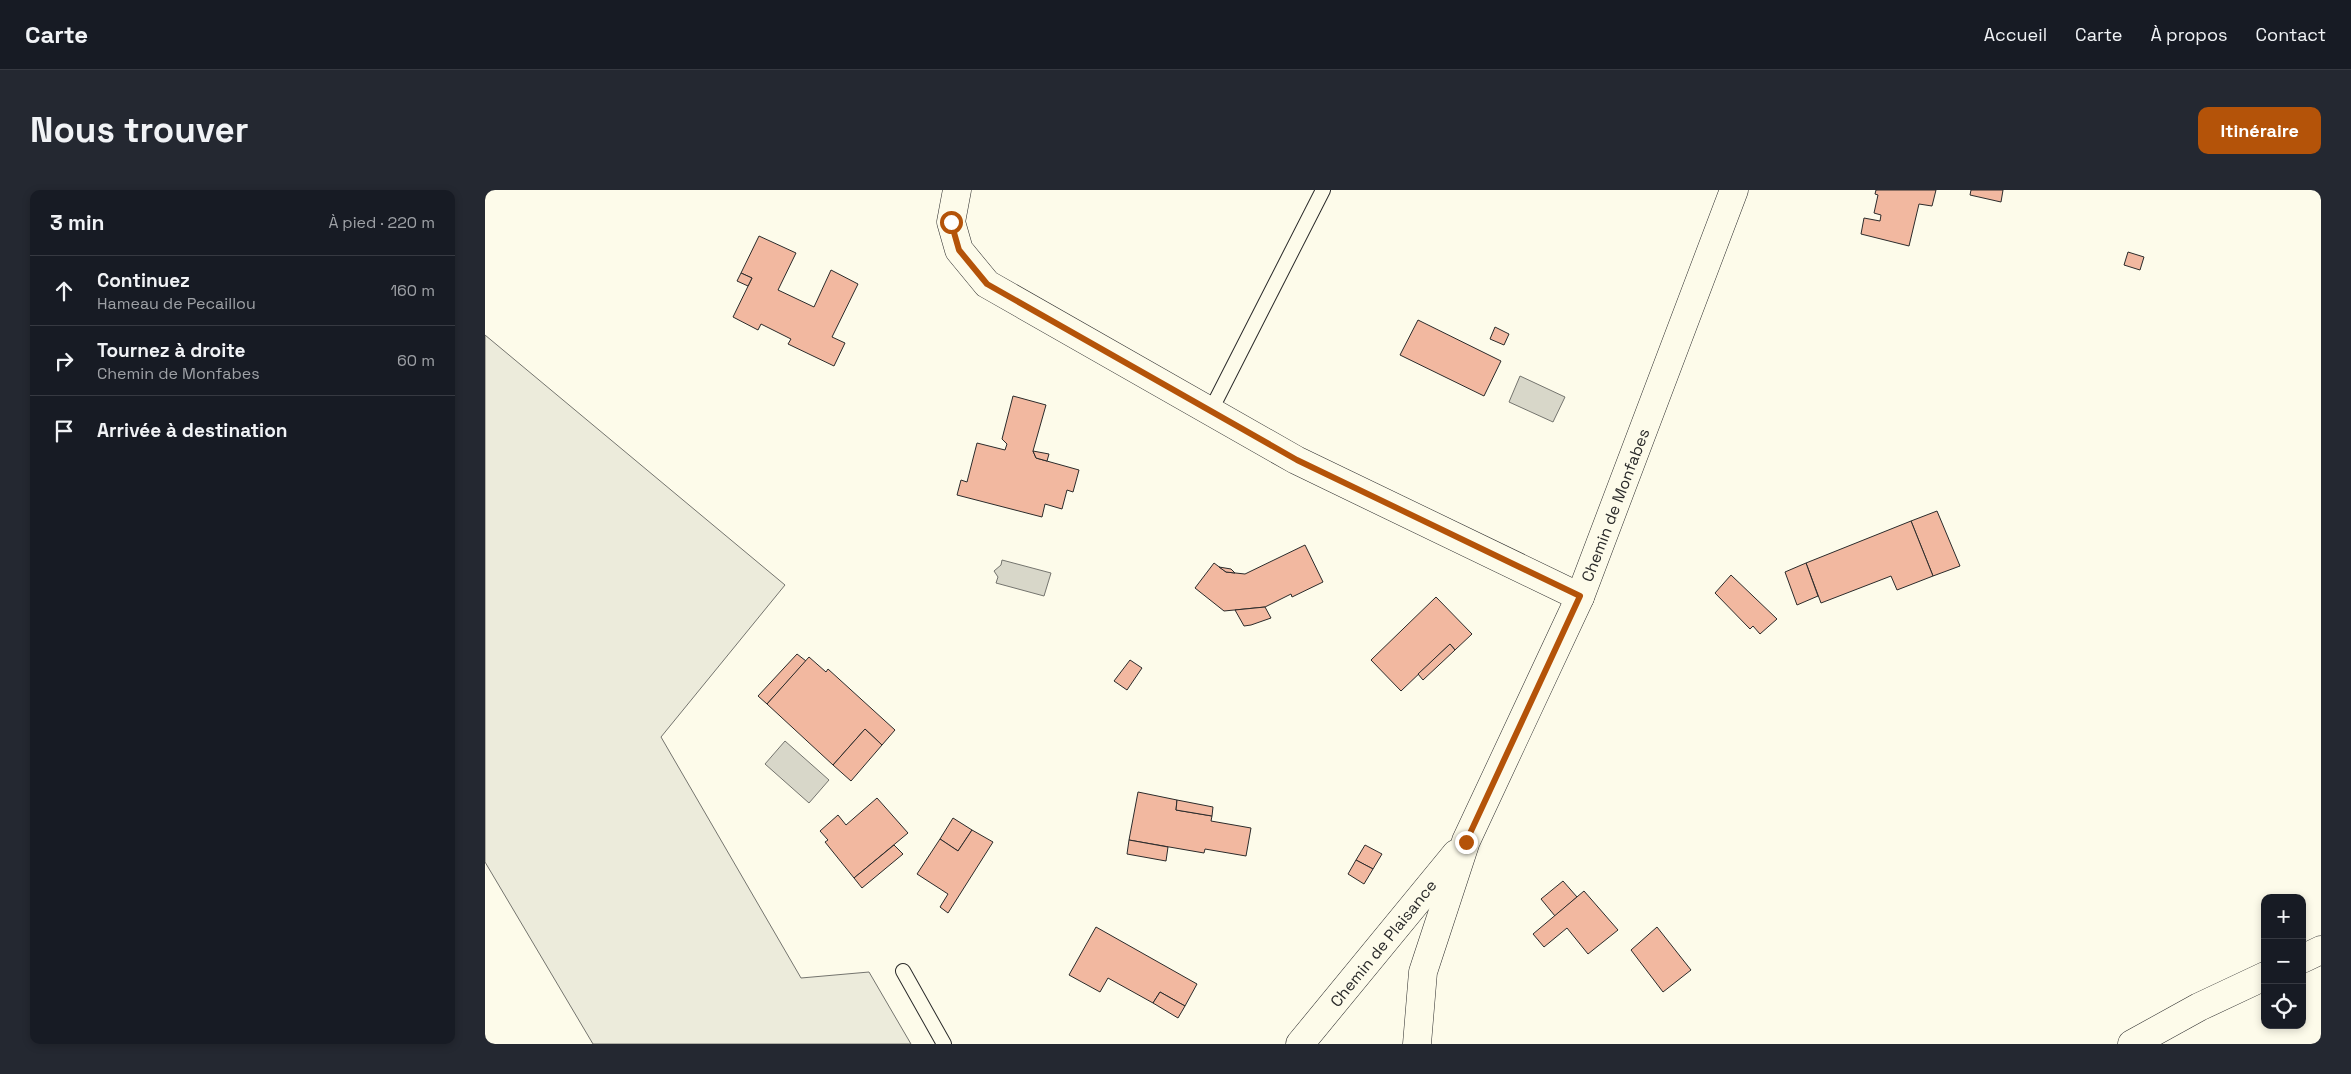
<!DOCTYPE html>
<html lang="fr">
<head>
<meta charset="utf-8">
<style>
  :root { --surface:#171b24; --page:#242831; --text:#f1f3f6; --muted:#9ea1a6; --line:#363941; --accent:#b45309 }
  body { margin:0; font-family:"Space Grotesk",sans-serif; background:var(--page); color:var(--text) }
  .controls { position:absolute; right:15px; bottom:15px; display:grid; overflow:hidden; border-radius:10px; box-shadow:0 2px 8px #0003 }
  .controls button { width:45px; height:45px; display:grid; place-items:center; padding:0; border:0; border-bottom:1px solid var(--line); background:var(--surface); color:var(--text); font:25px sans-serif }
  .stop { position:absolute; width:15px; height:15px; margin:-11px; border:4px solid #b45309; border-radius:50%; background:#fff }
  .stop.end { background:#b45309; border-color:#fff; box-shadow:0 1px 5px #0008 }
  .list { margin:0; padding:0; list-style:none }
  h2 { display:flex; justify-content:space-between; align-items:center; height:65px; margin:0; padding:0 20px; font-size:21px }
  h2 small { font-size:16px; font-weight:400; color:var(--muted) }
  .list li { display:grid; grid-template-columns:32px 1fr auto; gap:15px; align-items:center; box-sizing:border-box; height:70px; padding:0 20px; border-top:1px solid var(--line) }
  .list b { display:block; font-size:19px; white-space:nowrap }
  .list p { margin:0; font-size:16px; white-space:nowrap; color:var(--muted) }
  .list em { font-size:16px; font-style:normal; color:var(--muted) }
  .icon { flex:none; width:28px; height:28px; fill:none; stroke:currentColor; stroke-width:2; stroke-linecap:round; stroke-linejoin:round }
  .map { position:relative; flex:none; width:1836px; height:854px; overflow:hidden; border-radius:10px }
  header { display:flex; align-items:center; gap:30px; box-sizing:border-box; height:70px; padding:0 25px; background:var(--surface); border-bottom:1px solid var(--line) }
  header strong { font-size:24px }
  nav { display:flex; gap:28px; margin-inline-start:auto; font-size:18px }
  .intro { display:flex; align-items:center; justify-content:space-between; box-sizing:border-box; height:120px; padding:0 30px }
  h1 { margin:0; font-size:35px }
  .button { padding:12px 22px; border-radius:10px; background:var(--accent); color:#fff; font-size:18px; font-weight:700 }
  main { display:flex; gap:30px; padding:0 30px }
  aside { flex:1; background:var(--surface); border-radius:10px; box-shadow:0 2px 8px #0003 }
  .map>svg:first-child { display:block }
  .green { fill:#ecebdb; stroke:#74746e }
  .water { fill:#d8d7c9; stroke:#74746e }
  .building { fill:#f2b8a0; stroke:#2b2b2b }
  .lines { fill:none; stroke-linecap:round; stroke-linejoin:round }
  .lane-casing { stroke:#2b2b2b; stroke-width:16 }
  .street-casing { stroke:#2b2b2b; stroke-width:29 }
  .lane { stroke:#fdfbea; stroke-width:14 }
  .street { stroke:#fdfbea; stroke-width:28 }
  .route { stroke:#b45309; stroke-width:6 }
  .labels { text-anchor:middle; stroke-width:4; stroke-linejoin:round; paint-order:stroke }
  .street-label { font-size:16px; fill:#2b2b2b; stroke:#fdfbea }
</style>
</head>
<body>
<header>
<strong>Carte</strong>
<nav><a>Accueil</a><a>Carte</a><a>À propos</a><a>Contact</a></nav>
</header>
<div class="intro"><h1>Nous trouver</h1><a class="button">Itinéraire</a></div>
<main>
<aside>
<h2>3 min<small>À pied · 220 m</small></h2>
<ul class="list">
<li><svg class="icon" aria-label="ahead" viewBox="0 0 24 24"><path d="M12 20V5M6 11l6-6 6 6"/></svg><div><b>Continuez</b><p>Hameau de Pecaillou</p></div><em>160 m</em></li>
<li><svg class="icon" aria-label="right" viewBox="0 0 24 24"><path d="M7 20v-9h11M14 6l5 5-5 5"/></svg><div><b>Tournez à droite</b><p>Chemin de Monfabes</p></div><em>60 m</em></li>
<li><svg class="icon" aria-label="arrive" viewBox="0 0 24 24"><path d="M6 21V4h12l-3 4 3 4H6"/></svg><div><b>Arrivée à destination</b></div></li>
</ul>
</aside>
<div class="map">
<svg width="1836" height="854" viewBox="0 0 1836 854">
  <rect width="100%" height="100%" fill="#fdfbea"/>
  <path class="green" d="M 0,145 L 300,395 L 176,547 L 316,788 L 384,782 L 426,854 L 108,854 L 0,672 Z"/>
  <g class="water">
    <path d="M 1035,186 L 1080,207 L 1068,232 L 1024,212 Z"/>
    <path d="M 517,370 L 566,383 L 559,406 L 511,393 L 513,387 L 509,381 L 516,375 Z"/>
    <path d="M 300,551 L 344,590 L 324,613 L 280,574 Z"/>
  </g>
  <g class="building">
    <path d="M 1391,0 L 1451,0 L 1447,16 L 1434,14 L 1424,56 L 1376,44 L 1379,28 L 1395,31 L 1396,25 L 1389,23 L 1393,5 L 1390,4 Z"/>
    <path d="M 1486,0 L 1518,0 L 1516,12 L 1485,5 Z"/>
    <path d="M 274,46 L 311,63 L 293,100 L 329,117 L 346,80 L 373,94 L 347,147 L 360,153 L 349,176 L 303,154 L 306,149 L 276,134 L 273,140 L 248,127 L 267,88 L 256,83 Z"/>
    <path d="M 1643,62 L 1659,67 L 1655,80 L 1639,75 Z"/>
    <path d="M 256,83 L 267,88 L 263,96 L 252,91 Z"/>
    <path d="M 933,130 L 1016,171 L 999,206 L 915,165 Z"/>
    <path d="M 1010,137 L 1024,144 L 1019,155 L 1005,149 Z"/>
    <path d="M 528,206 L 561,215 L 548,261 L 551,268 L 594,280 L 588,302 L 582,300 L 577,319 L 560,314 L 557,327 L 472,305 L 476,290 L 482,292 L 492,253 L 520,260 L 522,254 L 517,249 Z"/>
    <path d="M 548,261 L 564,264 L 562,271 L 551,268 Z"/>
    <path d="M 1452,321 L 1475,376 L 1448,386 L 1426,331 Z"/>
    <path d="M 1426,331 L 1448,386 L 1412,400 L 1406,386 L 1336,413 L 1321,373 Z"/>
    <path d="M 820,355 L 838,392 L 807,407 L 806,404 L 780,417 L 739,421 L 710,398 L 729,373 L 741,382 L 760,384 Z"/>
    <path d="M 1321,373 L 1333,406 L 1312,415 L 1300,382 Z"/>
    <path d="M 734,377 L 746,379 L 750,383 L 741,382 Z"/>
    <path d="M 1246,385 L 1292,429 L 1275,444 L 1268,436 L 1265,439 L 1230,403 Z"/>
    <path d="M 951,407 L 987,444 L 970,460 L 965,454 L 916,501 L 886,470 Z"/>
    <path d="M 780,417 L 786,428 L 766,435 L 759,436 L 750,420 Z"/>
    <path d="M 965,454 L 970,460 L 938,490 L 933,484 Z"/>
    <path d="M 312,464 L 321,471 L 282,514 L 273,506 Z"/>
    <path d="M 324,467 L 341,482 L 343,479 L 410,540 L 397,555 L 380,539 L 348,575 L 282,514 Z"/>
    <path d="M 645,470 L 657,478 L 642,500 L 629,491 Z"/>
    <path d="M 380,539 L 397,555 L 366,591 L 348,575 Z"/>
    <path d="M 653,602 L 692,610 L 691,620 L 727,626 L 726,631 L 766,638 L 761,666 L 720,659 L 719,663 L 644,650 Z"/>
    <path d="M 392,608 L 423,643 L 369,688 L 340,652 L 343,650 L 335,641 L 353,625 L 361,635 Z"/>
    <path d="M 692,610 L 728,617 L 727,626 L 691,620 Z"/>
    <path d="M 468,628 L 487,640 L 473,661 L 455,649 Z"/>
    <path d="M 487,640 L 508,652 L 463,723 L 455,717 L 463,704 L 432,684 L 455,649 L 473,661 Z"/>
    <path d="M 644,650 L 683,657 L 681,671 L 642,664 Z"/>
    <path d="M 409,655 L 418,664 L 377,698 L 369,688 Z"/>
    <path d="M 880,655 L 897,664 L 888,679 L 871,670 Z"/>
    <path d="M 871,670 L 888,679 L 879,694 L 863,684 Z"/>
    <path d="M 1078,691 L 1092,707 L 1070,726 L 1056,709 Z"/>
    <path d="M 1099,701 L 1133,740 L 1103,764 L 1082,738 L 1059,757 L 1048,744 Z"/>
    <path d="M 611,737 L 712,794 L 700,816 L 675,802 L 668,813 L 623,788 L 615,802 L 584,785 Z"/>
    <path d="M 1172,737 L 1206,780 L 1178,802 L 1146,760 Z"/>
    <path d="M 675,802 L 700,816 L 693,828 L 668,813 Z"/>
  </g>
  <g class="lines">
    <defs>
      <g id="lane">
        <path d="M 726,220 L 838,0"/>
        <path d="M 418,781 L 459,854"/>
      </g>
      <g id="street">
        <path d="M 472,0 L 466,32 L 474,60 L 502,94 L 811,270 L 1095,407"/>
        <path d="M 1817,769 L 1836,760"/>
        <path d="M 815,854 L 971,664"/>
        <path d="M 932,854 L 938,782 L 981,651 L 1095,407 L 1249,0"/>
        <path d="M 1647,854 L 1714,817 L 1780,786"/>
      </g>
    </defs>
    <use href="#lane" class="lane-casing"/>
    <use href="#street" class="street-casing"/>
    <use href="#lane" class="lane"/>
    <use href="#street" class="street"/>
  </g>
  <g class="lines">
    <path class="route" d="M 466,32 L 474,60 L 502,94 L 812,270 L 1095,406 L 981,652"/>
  </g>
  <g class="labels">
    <g class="street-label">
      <text transform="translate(1130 315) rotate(-69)" y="6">Chemin de Monfabes</text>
      <text transform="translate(898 753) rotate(-51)" y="6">Chemin de Plaisance</text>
    </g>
  </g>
</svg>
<div class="controls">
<button>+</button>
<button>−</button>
<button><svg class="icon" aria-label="locate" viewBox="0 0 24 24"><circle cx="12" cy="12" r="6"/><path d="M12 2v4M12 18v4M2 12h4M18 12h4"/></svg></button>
</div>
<div class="stop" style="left:466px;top:32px"></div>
<div class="stop end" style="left:981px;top:652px"></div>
</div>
</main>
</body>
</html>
